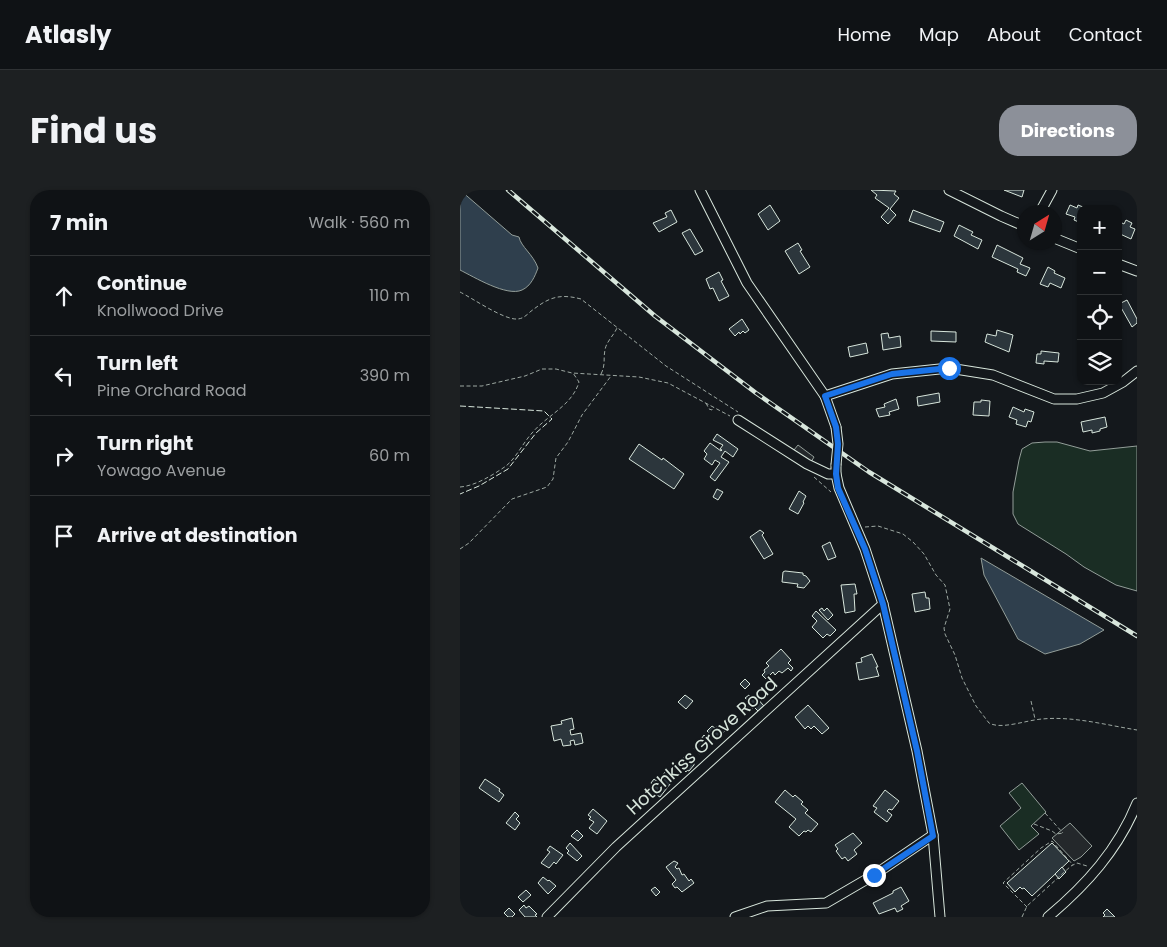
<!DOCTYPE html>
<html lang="en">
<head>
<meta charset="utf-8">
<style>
  :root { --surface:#0f1215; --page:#1d2022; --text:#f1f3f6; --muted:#9b9ea0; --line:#2f3234; --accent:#8c9099 }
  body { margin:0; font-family:Poppins,sans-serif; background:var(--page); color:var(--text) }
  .controls { position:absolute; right:15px; top:15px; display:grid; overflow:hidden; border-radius:10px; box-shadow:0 1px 4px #0004 }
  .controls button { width:45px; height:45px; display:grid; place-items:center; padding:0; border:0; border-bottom:1px solid var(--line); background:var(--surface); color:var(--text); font:25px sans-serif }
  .compass { position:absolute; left:557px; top:15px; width:45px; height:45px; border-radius:50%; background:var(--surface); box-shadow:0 1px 4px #0004; rotate:37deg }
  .stop { position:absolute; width:15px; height:15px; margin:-11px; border:4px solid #1a73e8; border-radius:50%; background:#fff }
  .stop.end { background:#1a73e8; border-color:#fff; box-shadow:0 1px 5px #0008 }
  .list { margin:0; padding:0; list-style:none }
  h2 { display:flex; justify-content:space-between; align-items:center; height:65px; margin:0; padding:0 20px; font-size:21px }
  h2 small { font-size:16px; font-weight:400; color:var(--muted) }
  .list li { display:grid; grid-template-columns:32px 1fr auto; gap:15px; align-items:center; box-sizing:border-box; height:80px; padding:0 20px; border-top:1px solid var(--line) }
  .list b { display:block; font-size:19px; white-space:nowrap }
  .list p { margin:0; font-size:16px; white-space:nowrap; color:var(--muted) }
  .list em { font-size:16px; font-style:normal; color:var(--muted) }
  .icon { flex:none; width:28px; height:28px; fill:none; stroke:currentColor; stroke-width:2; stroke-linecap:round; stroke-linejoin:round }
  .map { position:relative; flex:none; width:677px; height:727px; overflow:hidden; border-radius:20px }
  header { display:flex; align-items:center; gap:30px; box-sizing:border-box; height:70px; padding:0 25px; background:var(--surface); border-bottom:1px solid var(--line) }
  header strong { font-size:24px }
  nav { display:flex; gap:28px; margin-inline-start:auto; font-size:18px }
  .intro { display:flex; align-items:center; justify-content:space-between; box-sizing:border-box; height:120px; padding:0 30px }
  h1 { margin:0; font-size:35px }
  .button { padding:12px 22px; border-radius:20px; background:var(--accent); color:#fff; font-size:18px; font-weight:700 }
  main { display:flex; gap:30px; padding:0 30px }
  aside { flex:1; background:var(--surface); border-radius:20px; box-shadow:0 1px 4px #0004 }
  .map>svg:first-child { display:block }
  .green { fill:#1a2d24; stroke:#939e99 }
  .parking { fill:#24282b; stroke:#939e99 }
  .water { fill:#2f3f4d; stroke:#939e99 }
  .building { fill:#2c363c; stroke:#d8e6dc }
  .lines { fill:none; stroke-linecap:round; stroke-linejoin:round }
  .minor-casing { stroke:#d8e6dc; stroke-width:11 }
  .path { stroke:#9da8a2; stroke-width:1; stroke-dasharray:4 2.5; stroke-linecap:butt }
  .minor { stroke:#14181c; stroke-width:9 }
  .rail-casing { stroke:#d8e6dc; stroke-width:4.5 }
  .rail { stroke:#14181c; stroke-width:2.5; stroke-dasharray:8; stroke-linecap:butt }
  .minor-bridge-casing { stroke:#d8e6dc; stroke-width:11; stroke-linecap:butt }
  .minor-bridge { stroke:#14181c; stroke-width:9 }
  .fence { stroke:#d8e6dc; stroke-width:1; stroke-dasharray:6 2.5; stroke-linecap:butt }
  .route { stroke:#1a73e8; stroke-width:6 }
  .labels { text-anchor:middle; stroke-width:4; stroke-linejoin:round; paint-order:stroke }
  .street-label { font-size:18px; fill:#d8e6dc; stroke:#14181c }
</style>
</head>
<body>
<header>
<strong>Atlasly</strong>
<nav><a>Home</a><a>Map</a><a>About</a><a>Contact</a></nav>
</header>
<div class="intro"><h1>Find us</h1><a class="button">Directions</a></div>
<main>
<aside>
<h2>7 min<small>Walk · 560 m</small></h2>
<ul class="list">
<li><svg class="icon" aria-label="ahead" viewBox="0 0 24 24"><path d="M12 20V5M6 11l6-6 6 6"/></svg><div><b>Continue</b><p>Knollwood Drive</p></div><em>110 m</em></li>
<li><svg class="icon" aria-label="left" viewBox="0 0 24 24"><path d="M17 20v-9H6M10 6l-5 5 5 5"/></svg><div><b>Turn left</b><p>Pine Orchard Road</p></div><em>390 m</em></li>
<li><svg class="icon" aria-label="right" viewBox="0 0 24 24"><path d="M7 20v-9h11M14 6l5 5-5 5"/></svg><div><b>Turn right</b><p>Yowago Avenue</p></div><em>60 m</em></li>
<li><svg class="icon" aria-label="arrive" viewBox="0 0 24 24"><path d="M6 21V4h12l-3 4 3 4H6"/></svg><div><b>Arrive at destination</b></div></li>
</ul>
</aside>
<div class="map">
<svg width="677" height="727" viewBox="0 0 677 727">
  <rect width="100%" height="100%" fill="#14181c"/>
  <g class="green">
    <path d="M 585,252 L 597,252 L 630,261 L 677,256 L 677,401 L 656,395 L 624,377 L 606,364 L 558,334 L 553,324 L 553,302 L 559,270 L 562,259 L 572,253 Z"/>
    <path d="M 562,593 L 586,622 L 571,636 L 579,644 L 559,660 L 540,636 L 561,618 L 549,603 Z"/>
  </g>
  <g class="parking">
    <path d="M 338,255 L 354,267 L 351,272 L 334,260 Z"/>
    <path d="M 610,633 L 632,656 L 621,667 L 614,671 L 592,648 Z"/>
  </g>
  <g class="water">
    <path d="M 0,0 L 52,45 L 59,47 C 61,57 73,64 78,78 C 75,86 71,96 62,100 C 47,107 14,87 0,80 Z"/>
    <path d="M 521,368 L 644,440 L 620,454 L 585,464 L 558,449 L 524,385 Z"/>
  </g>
  <g class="building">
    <path d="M 411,0 L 436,1 L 434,4 L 439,8 L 430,19 L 436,25 L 428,34 L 421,27 L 429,18 L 415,8 L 417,5 Z"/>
    <path d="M 544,0 L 564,0 L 562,7 Z"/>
    <path d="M 310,15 L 320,31 L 308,40 L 298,24 Z"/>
    <path d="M 610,15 L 617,18 L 618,15 L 628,19 L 621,19 L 621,33 L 614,30 L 615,27 L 606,24 Z"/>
    <path d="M 211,20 L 217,32 L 199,42 L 193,33 L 207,27 L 205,23 Z"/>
    <path d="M 453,20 L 484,32 L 480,42 L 449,31 Z"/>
    <path d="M 666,30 L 672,33 L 670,37 L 675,39 L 671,49 L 658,43 L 658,31 L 664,34 Z"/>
    <path d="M 499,35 L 513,42 L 511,45 L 522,50 L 518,59 L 494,46 Z"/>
    <path d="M 230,39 L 243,61 L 235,65 L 222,43 Z"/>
    <path d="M 338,53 L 342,60 L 340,61 L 350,77 L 339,84 L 325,61 Z"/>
    <path d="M 537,55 L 563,68 L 560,74 L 570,78 L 566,86 L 557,82 L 558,79 L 532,67 Z"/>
    <path d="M 588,77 L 595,81 L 594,83 L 605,88 L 601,98 L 590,93 L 588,97 L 580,94 Z"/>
    <path d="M 259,82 L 263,90 L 261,91 L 269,106 L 259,111 L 253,98 L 250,99 L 246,89 Z"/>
    <path d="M 667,110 L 677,129 L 677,133 L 672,137 L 659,114 Z"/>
    <path d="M 282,129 L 289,140 L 285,143 L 283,141 L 280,144 L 279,142 L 275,146 L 269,139 Z"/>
    <path d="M 537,140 L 553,145 L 549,162 L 525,152 L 527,144 L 536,146 Z"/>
    <path d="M 471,141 L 496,142 L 496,152 L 471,151 Z"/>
    <path d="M 428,143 L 429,148 L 440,146 L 441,157 L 423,160 L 421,144 Z"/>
    <path d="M 406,153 L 408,163 L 390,167 L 388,157 Z"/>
    <path d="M 581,161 L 599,163 L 598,172 L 584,171 L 584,174 L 576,173 L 577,164 L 581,164 Z"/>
    <path d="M 479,203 L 480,212 L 458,216 L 457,207 Z"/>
    <path d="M 436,209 L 439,219 L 429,222 L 430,225 L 419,227 L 416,219 L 425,217 L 424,214 Z"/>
    <path d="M 521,210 L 530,211 L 529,226 L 513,225 L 514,212 L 521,212 Z"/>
    <path d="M 553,217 L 564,222 L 565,219 L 574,222 L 571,232 L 568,231 L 566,237 L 556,234 L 557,230 L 549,227 Z"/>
    <path d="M 645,227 L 647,237 L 640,239 L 640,241 L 632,243 L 632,240 L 623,242 L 621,232 Z"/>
    <path d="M 257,244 L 278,259 L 273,267 L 265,261 L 261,267 L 269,272 L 255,291 L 250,287 L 260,273 L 255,270 L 252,275 L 244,269 L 247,264 L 244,261 L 250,253 L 261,261 L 262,260 L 260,259 L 263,255 L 253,250 Z"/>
    <path d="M 179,254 L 202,270 L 203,268 L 224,284 L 214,299 L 169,269 Z"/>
    <path d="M 257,299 L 263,302 L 258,310 L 253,307 Z"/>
    <path d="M 339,301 L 346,306 L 343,312 L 344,313 L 338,324 L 329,319 Z"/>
    <path d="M 300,340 L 304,343 L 302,345 L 313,364 L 304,369 L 290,347 Z"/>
    <path d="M 370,352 L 376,367 L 368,370 L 362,356 Z"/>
    <path d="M 325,381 L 343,383 L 343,385 L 346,386 L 350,391 L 344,398 L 337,397 L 338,394 L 322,392 L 323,382 Z"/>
    <path d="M 395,394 L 397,404 L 394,404 L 395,421 L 385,423 L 381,395 Z"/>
    <path d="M 465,402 L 466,408 L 469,408 L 470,419 L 455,422 L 452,404 Z"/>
    <path d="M 362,418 L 364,421 L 367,418 L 373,425 L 368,430 L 359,420 Z"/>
    <path d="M 356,421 L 376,440 L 370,446 L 367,444 L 363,448 L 352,437 L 357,431 L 352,426 Z"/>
    <path d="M 321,459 L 331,470 L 328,473 L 333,478 L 331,481 L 328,478 L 322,483 L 319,481 L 315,485 L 313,482 L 306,489 L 302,485 L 305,482 L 304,480 L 309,476 L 306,473 Z"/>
    <path d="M 412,464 L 418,477 L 416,477 L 419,486 L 399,490 L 396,473 L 402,472 L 401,468 Z"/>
    <path d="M 285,489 L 290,494 L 285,499 L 280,494 Z"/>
    <path d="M 225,505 L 233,511 L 226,519 L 218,512 Z"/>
    <path d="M 289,505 L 292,508 L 295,506 L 304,516 L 298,521 L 294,517 L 291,520 L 287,517 L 291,513 L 285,508 Z"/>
    <path d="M 348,515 L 369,538 L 362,544 L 354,536 L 351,539 L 348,536 L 345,539 L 335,527 Z"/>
    <path d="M 112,528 L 114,539 L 110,540 L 111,545 L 121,543 L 123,553 L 115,555 L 114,550 L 110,551 L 111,555 L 103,556 L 101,549 L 94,551 L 91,536 L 102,534 L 101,531 Z"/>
    <path d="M 258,535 L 265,541 L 256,550 L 247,541 L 252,536 L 255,538 Z"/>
    <path d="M 244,545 L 249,550 L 245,554 L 247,556 L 240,564 L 234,559 Z"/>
    <path d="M 226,565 L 234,573 L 234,575 L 229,581 L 227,580 L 226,582 L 218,574 Z"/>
    <path d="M 205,582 L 214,589 L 200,607 L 192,602 L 195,598 L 191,593 L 194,589 L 198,592 Z"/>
    <path d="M 25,589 L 40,599 L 39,601 L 44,605 L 39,612 L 19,598 Z"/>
    <path d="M 325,600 L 333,607 L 335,605 L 343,612 L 341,614 L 348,620 L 345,623 L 358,634 L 351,642 L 348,640 L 346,642 L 344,641 L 339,646 L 329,637 L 336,629 L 315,612 Z"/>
    <path d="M 425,600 L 439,611 L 432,620 L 429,619 L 427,621 L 432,625 L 427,632 L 414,622 L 417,618 L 413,616 Z"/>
    <path d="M 133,619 L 147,631 L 137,644 L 129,638 L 134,632 L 129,629 L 131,627 L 128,625 Z"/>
    <path d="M 55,622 L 59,626 L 56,629 L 60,633 L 55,640 L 46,633 Z"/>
    <path d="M 117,640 L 123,646 L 118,651 L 111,646 Z"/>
    <path d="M 393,643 L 402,653 L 394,660 L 397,664 L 388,671 L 385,667 L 382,669 L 376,661 L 378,659 L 375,655 Z"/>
    <path d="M 110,653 L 122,666 L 117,671 L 107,663 L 109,661 L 106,658 Z"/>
    <path d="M 592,653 L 609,671 L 572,706 L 564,698 L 562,699 L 560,697 L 555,702 L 547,693 Z"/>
    <path d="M 90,656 L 103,665 L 96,674 L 94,672 L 89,678 L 81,673 L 90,662 L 87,660 Z"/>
    <path d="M 214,671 L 218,673 L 215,677 L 217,679 L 219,678 L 222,685 L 224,684 L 229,691 L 231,689 L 234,693 L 222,702 L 217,697 L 215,698 L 212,694 L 216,690 L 206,677 Z"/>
    <path d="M 602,677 L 606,682 L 599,689 L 595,684 Z"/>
    <path d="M 83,687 L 88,691 L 89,690 L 96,696 L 88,704 L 78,693 Z"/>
    <path d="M 195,697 L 200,702 L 196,706 L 191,700 Z"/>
    <path d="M 441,697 L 449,711 L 441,716 L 443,719 L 437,722 L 435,718 L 419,724 L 413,713 L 433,703 L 433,701 Z"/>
    <path d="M 66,700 L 71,705 L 63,712 L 58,707 Z"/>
    <path d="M 64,715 L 66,718 L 69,716 L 77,724 L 75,725 L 77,727 L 65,727 L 59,720 Z"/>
    <path d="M 49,718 L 55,724 L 52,727 L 48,727 L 44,723 Z"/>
    <path d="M 647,719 L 655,727 L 643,727 L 645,725 L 643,723 Z"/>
  </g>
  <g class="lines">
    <defs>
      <g id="minor">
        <path d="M 240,0 L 287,93 L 365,206 L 376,237"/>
        <path d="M 489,0 L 541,26 L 564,36"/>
        <path d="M 580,22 L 592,0"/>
        <path d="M 594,48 L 621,59"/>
        <path d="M 658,74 L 677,81"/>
        <path d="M 365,206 L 432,184 L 489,178 L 533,185 L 594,209 L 617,209 L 643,203 L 663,192 L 677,181"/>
        <path d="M 278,230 L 347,274 L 368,284 L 376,284"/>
        <path d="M 376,275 L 376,284 L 379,298 L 405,359 L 423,414 L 457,561 L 473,645 L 480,727"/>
        <path d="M 87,727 L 156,657 L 423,414"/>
        <path d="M 275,727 L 307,716 L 366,713 L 414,685 L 473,645"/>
        <path d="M 588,727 C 626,695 658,660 677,613"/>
      </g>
    </defs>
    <use href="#minor" class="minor-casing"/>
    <g class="path">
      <path d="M 0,102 C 12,108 44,130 57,129 C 62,129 66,126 70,122 C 88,108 98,103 121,109 L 206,176 L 278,222"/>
      <path d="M 141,184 C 146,174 143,169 145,160 C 146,152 154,145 157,138"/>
      <path d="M 0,196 L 22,196 L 65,186 L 82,179 L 96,179 L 112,183 L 179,187 L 208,193 L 270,226"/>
      <path d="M 246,213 L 249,219 L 252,220 L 254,217"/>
      <path d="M 354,287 L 371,302"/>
      <path d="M 0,297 C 15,296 33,285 46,276 C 56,268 63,253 72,243 C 87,225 112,216 119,192 L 113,183"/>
      <path d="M 405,337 L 418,336 L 443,344 L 453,352 L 464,364 L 476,385 L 485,395 L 490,419 L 484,438 L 485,444 L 495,465 L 502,488 L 516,516 L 529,533 C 541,540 567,530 582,529 C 613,526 646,535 677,540"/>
      <path d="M 0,359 L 9,353 L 52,309 L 87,297 L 93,289 L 96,268 L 108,252 L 122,225 L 151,186"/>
      <path d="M 571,511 L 575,529"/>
      <path d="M 585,623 L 603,643"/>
      <path d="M 574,634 L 592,641 L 596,644 L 604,643"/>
      <path d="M 567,717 L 543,693 L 581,658 L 592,651 L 613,675"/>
      <path d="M 562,727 L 567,716 L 611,676 L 617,673 L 627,676"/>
    </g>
    <use href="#minor" class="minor"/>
    <defs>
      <path id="rail" d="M 48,0 L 195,126 L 296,203 L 409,282 L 677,446"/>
    </defs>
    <use href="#rail" class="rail-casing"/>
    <use href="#rail" class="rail"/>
    <defs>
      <path id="minor-bridge" d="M 376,237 L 378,254 L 376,275"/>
    </defs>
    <use href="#minor-bridge" class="minor-bridge-casing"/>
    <use href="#minor-bridge" class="minor-bridge"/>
    <path class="fence" d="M 0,216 L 84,221 L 92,229 L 76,243 L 48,279 L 19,296 L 0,304"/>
  </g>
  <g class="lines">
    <path class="route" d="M 414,685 L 473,646 L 457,561 L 423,414 L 405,359 L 378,298 L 376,284 L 378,254 L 376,237 L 365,206 L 432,184 L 489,178"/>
  </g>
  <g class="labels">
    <g class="street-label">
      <text transform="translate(242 556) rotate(-42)" y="6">Hotchkiss Grove Road</text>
    </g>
  </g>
</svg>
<div class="controls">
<button>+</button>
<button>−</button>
<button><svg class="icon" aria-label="locate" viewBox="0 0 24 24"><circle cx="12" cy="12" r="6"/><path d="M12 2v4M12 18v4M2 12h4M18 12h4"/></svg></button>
<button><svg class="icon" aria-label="layers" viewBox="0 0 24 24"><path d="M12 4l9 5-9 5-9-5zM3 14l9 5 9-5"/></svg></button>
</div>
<svg class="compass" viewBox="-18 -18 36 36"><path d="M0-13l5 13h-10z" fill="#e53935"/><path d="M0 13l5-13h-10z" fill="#9b9ea0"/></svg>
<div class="stop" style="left:489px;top:178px"></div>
<div class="stop end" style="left:414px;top:685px"></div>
</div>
</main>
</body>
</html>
